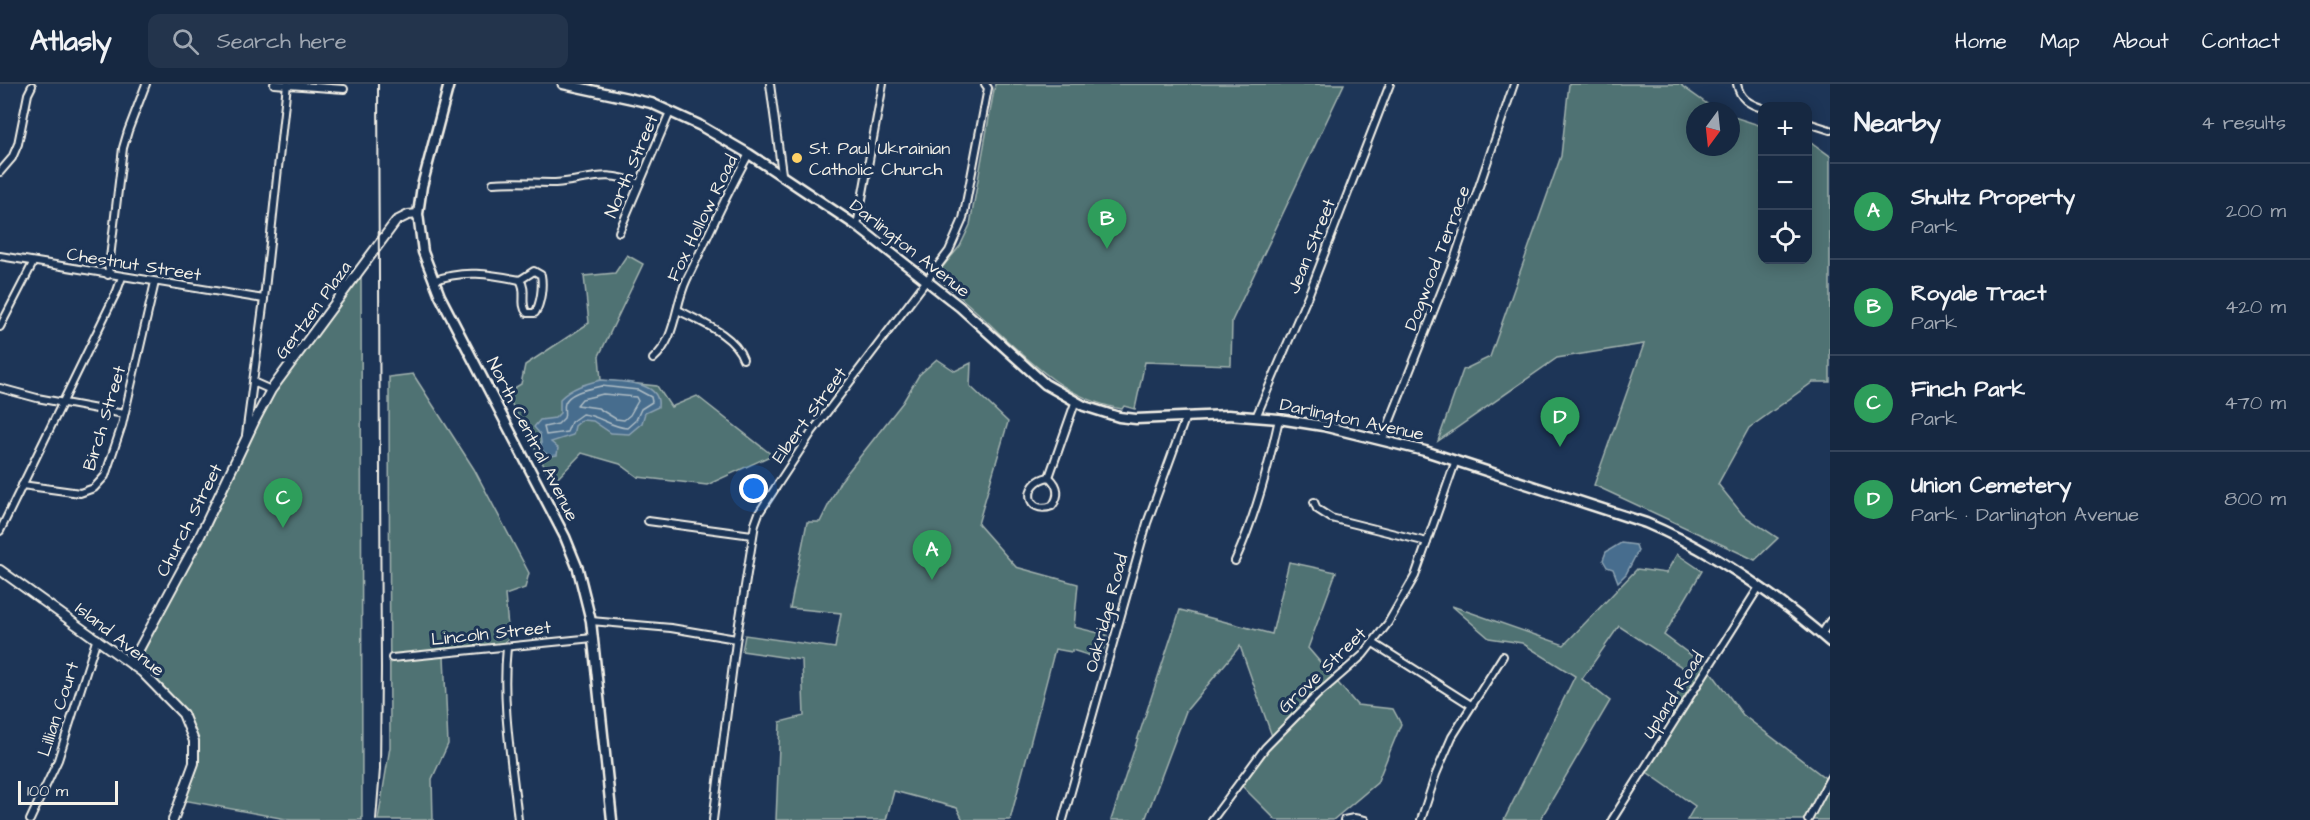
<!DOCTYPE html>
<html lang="en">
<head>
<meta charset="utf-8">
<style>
  :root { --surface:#162841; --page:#23344c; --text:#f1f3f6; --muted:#9ea6b1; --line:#35445a; --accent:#ffd166 }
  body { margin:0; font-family:"Architects Daughter",sans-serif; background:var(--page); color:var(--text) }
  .controls { position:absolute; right:18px; top:18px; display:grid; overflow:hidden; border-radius:12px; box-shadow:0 3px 15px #0003 }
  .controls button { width:54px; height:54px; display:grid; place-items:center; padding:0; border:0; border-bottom:2px solid var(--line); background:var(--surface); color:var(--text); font:30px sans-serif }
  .compass { position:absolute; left:1686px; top:18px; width:54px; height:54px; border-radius:50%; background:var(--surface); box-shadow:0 3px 15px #0003; rotate:195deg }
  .scale { position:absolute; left:18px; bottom:15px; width:100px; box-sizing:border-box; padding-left:6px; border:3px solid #f4f1e8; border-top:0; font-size:16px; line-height:21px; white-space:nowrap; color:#f4f1e8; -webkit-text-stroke:4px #1d3557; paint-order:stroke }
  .you { position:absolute; left:754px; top:405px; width:21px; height:21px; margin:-15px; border:4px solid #fff; border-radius:50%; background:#1a73e8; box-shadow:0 0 0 9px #1a73e833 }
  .badge { display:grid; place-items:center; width:39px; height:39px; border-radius:50%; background:var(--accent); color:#fff; font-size:20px; font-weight:700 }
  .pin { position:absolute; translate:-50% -50px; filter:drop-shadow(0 2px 3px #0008) }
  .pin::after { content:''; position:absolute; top:32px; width:21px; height:18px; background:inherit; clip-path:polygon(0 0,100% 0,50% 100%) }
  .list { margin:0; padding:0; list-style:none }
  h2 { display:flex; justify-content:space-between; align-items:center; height:78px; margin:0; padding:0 24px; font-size:26px }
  h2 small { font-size:20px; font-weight:400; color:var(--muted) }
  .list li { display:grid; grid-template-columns:39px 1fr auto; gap:18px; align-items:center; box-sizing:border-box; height:96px; padding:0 24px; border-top:2px solid var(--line) }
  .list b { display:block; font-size:22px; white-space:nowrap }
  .list p { margin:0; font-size:20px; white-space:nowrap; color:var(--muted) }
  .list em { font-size:20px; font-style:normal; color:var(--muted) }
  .icon { flex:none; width:33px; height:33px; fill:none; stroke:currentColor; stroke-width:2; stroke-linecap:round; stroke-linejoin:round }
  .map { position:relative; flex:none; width:1830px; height:736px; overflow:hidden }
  header { display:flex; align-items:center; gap:36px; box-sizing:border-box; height:84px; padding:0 30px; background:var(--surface); border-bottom:2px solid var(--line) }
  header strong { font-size:28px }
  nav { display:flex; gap:33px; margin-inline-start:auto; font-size:21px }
  .search { width:420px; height:54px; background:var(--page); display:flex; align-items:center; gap:15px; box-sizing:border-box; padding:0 21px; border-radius:12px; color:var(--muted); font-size:22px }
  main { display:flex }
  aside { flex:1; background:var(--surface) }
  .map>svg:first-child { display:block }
  .green { fill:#4f7273; stroke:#a2b2ae; stroke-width:1.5 }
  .water { fill:#466d8e; stroke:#8ca2b2; stroke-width:1.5 }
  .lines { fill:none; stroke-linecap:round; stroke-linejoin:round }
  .shore { stroke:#aebcc4; stroke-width:1.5 }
  .minor-casing { stroke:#f4f1e8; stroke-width:10 }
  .tertiary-casing { stroke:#f4f1e8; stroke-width:12 }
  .secondary-casing { stroke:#f4f1e8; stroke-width:13 }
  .minor { stroke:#1d3557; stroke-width:6 }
  .tertiary { stroke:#1d3557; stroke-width:8 }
  .secondary { stroke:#1d3557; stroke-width:8 }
  .rail { stroke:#f4f1e8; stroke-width:2 }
  .poi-dot { fill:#ffd166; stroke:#1d3557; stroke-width:2 }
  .labels { text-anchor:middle; stroke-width:6; stroke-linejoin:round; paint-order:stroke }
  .poi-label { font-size:18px; fill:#f4f1e8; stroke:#1d3557; text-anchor:start }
  .street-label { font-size:18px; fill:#f4f1e8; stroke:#1d3557 }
</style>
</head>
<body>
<header>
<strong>Atlasly</strong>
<div class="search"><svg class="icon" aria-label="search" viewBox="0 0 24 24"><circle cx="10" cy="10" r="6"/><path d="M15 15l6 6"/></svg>Search here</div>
<nav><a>Home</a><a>Map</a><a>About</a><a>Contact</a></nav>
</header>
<main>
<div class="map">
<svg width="1830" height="736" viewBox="0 0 1830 736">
  <rect width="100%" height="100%" fill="#1d3557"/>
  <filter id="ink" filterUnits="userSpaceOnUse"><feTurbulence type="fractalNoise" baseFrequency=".0167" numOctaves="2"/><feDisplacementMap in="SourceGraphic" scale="12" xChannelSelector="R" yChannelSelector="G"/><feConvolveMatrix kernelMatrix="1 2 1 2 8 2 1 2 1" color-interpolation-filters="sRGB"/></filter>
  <g filter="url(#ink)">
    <g class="green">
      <path d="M 995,0 L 1344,0 L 1232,237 L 1231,281 L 1145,278 L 1135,325 L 1124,322 L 1122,325 C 1070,316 1035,283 998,248 C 978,228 957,210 935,192 L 960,162 L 970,141 Z"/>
      <path d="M 1569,0 L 1682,0 L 1682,2 L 1717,27 L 1695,27 L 1695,63 L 1731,63 L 1731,32 L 1762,42 L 1762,176 L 1808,176 L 1808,56 L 1830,72 L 1830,298 L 1813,298 L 1749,344 L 1718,400 L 1743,431 L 1778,454 L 1755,476 L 1594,401 L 1644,260 L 1557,274 L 1438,357 L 1463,286 L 1490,273 L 1561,72 Z"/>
      <path d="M 627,171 L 643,180 L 599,272 L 601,296 L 657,302 L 671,323 L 697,312 L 772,371 L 707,401 L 638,393 L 620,380 L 582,369 L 553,399 L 506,309 L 521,300 L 525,281 L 589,239 L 584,192 L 615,189 Z"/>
      <path d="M 361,178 L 362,736 L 291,736 L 183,716 L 193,686 L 188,642 L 137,582 L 272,304 Z"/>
      <path d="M 937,275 L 955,287 L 971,279 L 970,302 L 1008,338 L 978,440 L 1016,483 L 1078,500 L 1074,543 L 1107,551 L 1101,575 L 1072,566 L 1072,568 L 1055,565 L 1010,736 L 963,736 L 957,724 L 894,707 L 886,736 L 776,736 L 780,638 L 804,632 L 802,576 L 742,567 L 745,551 L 835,564 L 841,529 L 790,524 L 807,438 L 820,438 L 840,398 L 903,318 L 919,291 Z"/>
      <path d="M 413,290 L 474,385 L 529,489 L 525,504 L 505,511 L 509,554 L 497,565 L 444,572 L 448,660 L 432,695 L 433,736 L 378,736 L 390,663 L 389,293 Z"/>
      <path d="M 1677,470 L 1702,487 L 1664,551 L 1708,584 L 1743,631 L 1829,697 L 1830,736 L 1687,736 L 1695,722 L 1641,684 L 1670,638 L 1685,585 L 1619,542 L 1582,595 L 1610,617 L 1540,736 L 1504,736 L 1575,592 L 1522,559 L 1489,554 L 1452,522 L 1564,561 L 1637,485 L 1666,489 Z"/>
      <path d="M 1289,478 L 1336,488 L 1308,564 L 1357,621 L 1393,625 L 1401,640 L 1377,699 L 1333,736 L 1276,736 L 1238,698 L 1273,655 L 1240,562 L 1186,627 L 1145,736 L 1111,736 L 1180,526 L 1272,550 Z"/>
    </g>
    <g class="water">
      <path d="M 601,296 C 619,298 662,296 658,323 L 645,329 L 642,339 L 629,350 L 611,349 L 593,337 L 582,336 L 575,342 L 573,351 L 551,358 L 558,364 L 557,371 L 550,372 L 542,367 L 540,350 L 534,343 L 540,336 L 555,334 L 560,329 L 560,315 C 572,303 585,300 601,296 Z"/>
      <path d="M 1621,459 L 1636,461 L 1638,467 L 1626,490 L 1618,498 L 1613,485 L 1607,483 L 1603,476 L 1606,468 Z"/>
    </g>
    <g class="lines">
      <g class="shore">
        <path d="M 601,302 L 638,306 L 651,313 L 652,318 L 641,325 L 636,336 L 627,344 C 610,343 599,331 582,330 L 571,338 L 567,348 L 546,351 L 544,343 L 558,340 L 564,334 C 566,329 563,324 565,319 C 570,307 591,305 601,302 Z"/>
        <path d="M 603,310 L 636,313 L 638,317 L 630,331 L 624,336 L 616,335 L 598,324 L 577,321 L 582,315 Z"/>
      </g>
      <defs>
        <g id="minor">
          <path d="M 274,0 L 344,5"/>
          <path d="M 770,0 L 782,90"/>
          <path d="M 1737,0 C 1740,15 1749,20 1762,24"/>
          <path d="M 1808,39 L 1830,46"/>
          <path d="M 0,88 L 12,74 L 18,60 L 28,10 L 32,2"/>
          <path d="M 493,99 C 513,97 534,99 555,99 C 589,97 603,84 639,100"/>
          <path d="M 857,142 L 883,0"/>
          <path d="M 619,148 L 670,28"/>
          <path d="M 0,172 L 264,215"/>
          <path d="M 534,187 L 541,191 C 543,202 541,219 535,229 L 527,229 C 519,219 528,207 520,196 Z"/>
          <path d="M 108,191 L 123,64 L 128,47 L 146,0"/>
          <path d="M 433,197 C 462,185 491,190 520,196"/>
          <path d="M 678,226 C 700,238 734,250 743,275"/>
          <path d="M 0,243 L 33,179"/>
          <path d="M 653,275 C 677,254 674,222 687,195 C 708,153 726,110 749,70"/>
          <path d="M 253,298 L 271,306"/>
          <path d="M 0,304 L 37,314 L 124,330"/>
          <path d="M 1256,333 L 1310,207 L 1390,0"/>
          <path d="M 246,351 L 264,215 L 287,0"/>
          <path d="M 1382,357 L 1455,173 L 1514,0"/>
          <path d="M 1049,393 C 1059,402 1060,412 1052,422 C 1026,432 1021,398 1049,393 Z"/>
          <path d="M 1049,393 L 1075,319"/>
          <path d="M 22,401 L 80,409 L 94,404 L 105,392 L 122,341 L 155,198"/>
          <path d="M 1314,418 L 1317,425 L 1331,434 L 1427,458"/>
          <path d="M 648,437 L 752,451"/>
          <path d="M 0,447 L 117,207 L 122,193"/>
          <path d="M 1235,477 C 1256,431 1268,384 1279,335"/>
          <path d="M 591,537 L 671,544 L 736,555"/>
          <path d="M 1821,551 L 1830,537"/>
          <path d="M 1373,559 L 1471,621"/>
          <path d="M 507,563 C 501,620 512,679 518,736"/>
          <path d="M 392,574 L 593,554"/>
          <path d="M 30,736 L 58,676 L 97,554"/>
          <path d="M 713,736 L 736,558 L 755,440 L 759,429 L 812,348 L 949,167 L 963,135 L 988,4 L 985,0"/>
          <path d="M 1063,736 L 1147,439 L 1186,332"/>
          <path d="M 1212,736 L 1265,664 L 1317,611 L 1363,571 L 1388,539 L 1415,492 L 1456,376"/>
          <path d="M 1344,736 L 1354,734 L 1365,736"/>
          <path d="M 1421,736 L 1436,690 L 1452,653 L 1503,572"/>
          <path d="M 1612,736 L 1759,503"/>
          <path d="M 1808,736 L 1830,694"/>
        </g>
        <g id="tertiary">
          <path d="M 0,486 L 142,588 L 183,630 L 194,657 L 194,679 L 173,736"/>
          <path d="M 131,580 L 199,454 L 255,336 L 271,306 L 396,137 L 408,131 L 418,130"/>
        </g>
        <g id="secondary">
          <path d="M 449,0 L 422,102 L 418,130 L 423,168 L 440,212 L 565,453 L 578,485 L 591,537 L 612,736"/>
          <path d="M 563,0 L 651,19 L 699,41 L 749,70 L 857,142 L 960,223 L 1045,300 L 1084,322 L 1119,333 L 1136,335 L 1228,331 L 1279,335 L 1323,342 L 1425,367 L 1646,439 C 1713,467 1775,511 1830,558"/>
        </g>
      </defs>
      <use href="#minor" class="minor-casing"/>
      <use href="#tertiary" class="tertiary-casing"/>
      <use href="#secondary" class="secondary-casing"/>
      <use href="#minor" class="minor"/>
      <use href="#tertiary" class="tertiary"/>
      <use href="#secondary" class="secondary"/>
      <path class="rail" d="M 376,736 L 380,685 L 381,584 L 378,0"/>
    </g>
  </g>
  <circle class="poi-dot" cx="797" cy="74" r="6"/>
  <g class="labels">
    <g class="poi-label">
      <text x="809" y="70">St. Paul Ukrainian<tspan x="809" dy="21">Catholic Church</tspan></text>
    </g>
    <g class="street-label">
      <text transform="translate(631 82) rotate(-67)" y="6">North Street</text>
      <text transform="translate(702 134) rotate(-64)" y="6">Fox Hollow Road</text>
      <text transform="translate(1311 162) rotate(-68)" y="6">Jean Street</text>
      <text transform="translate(910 164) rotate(38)" y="6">Darlington Avenue</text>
      <text transform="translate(1437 174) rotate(-69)" y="6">Dogwood Terrace</text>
      <text transform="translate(134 180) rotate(9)" y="6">Chestnut Street</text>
      <text transform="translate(313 226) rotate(-54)" y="6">Gertzen Plaza</text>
      <text transform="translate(809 331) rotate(-54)" y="6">Elbert Street</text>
      <text transform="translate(104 334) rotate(-73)" y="6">Birch Street</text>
      <text transform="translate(1352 335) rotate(12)" y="6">Darlington Avenue</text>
      <text transform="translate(533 355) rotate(63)" y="6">North Central Avenue</text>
      <text transform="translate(189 436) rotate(-63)" y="6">Church Street</text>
      <text transform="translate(1106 529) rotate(-75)" y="6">Oakridge Road</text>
      <text transform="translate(491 549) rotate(-6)" y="6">Lincoln Street</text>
      <text transform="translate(120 555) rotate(38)" y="6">Island Avenue</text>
      <text transform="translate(1322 586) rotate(-44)" y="6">Grove Street</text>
      <text transform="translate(1673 611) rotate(-58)" y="6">Upland Road</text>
      <text transform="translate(58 625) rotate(-72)" y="6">Lillian Court</text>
    </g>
  </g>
</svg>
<div class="controls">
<button>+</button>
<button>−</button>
<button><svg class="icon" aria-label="locate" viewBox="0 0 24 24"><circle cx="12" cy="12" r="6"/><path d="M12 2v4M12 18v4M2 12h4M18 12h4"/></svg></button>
</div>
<svg class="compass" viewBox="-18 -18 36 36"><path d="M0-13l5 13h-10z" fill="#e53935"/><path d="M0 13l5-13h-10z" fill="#9ea6b1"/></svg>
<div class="scale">100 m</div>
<div class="you"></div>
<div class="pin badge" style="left:932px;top:496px;background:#2e9e5b">A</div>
<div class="pin badge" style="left:1107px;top:165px;background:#2e9e5b">B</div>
<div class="pin badge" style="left:283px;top:444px;background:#2e9e5b">C</div>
<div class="pin badge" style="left:1560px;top:363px;background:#2e9e5b">D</div>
</div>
<aside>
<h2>Nearby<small>4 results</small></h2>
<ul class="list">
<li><span class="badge" style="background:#2e9e5b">A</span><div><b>Shultz Property</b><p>Park</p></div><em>200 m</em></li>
<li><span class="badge" style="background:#2e9e5b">B</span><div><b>Royale Tract</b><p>Park</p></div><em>420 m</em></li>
<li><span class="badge" style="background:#2e9e5b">C</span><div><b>Finch Park</b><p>Park</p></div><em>470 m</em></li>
<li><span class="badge" style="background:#2e9e5b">D</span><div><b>Union Cemetery</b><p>Park · Darlington Avenue</p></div><em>800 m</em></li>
</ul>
</aside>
</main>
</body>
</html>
